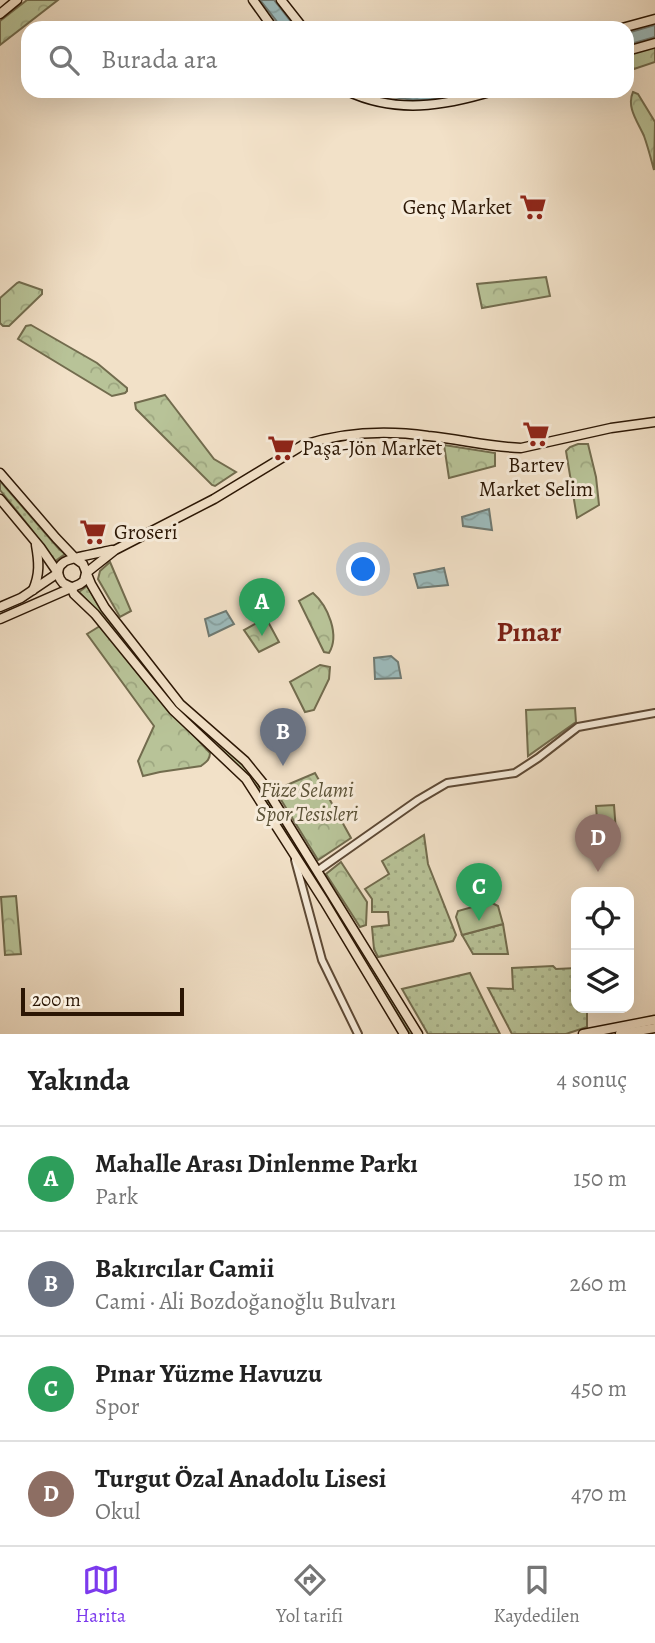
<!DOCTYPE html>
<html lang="tr">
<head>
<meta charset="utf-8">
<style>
  :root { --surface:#fff; --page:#f2f2f2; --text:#222; --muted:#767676; --line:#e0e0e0; --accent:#7c3aed }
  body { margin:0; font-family:Alegreya,serif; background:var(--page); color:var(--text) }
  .controls { position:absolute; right:21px; bottom:21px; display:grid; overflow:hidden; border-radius:14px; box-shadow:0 7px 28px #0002 }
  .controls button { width:63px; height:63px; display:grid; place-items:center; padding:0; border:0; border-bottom:2px solid var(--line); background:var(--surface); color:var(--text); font:35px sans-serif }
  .scale { position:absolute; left:21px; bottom:18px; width:163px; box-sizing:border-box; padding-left:7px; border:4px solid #2b1604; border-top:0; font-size:19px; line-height:24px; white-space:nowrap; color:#2b1604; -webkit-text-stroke:5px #f7ecdb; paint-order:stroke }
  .you { position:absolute; left:364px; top:570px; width:24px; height:24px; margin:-18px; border:5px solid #fff; border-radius:50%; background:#1a73e8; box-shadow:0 0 0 10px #1a73e833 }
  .badge { display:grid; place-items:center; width:46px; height:46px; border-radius:50%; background:var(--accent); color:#fff; font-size:23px; font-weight:700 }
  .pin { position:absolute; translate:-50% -58px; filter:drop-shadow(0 2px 4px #0008) }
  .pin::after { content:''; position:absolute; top:37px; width:24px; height:21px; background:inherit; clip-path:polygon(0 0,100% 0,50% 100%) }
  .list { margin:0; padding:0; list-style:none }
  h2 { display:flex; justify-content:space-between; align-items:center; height:91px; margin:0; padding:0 28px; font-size:30px }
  h2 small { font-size:23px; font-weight:400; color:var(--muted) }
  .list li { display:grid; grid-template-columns:46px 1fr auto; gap:21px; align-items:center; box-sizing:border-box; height:105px; padding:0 28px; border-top:2px solid var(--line) }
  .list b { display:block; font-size:26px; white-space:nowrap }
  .list p { margin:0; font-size:23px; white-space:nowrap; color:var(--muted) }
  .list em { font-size:23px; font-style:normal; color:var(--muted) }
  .icon { flex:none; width:38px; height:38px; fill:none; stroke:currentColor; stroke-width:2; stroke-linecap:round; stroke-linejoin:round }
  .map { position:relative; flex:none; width:655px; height:1034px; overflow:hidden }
  .search { position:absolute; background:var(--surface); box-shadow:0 7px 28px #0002; left:21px; right:21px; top:21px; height:77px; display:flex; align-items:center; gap:18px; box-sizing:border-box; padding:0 24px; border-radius:21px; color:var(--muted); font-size:26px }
  .sheet { height:511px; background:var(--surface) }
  nav { display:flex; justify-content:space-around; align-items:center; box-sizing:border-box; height:98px; border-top:2px solid var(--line); background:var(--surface); font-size:19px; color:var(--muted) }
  nav a { display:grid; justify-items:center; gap:4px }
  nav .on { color:var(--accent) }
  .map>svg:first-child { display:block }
  .grass { fill:url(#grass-dots); stroke:#726c4e; stroke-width:2 }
  .park { fill:url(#park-crowns); stroke:#726c4e; stroke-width:2 }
  .garden { fill:#b8c398; stroke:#726c4e; stroke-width:2 }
  .water { fill:url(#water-waves); stroke:#6f7a73; stroke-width:2 }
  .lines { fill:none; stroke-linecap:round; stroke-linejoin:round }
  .minor-casing { stroke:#5d4935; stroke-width:10 }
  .major-casing { stroke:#2b1604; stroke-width:11 }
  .minor { stroke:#f7ecdb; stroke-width:6 }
  .major { stroke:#f2e1c8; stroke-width:8 }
  .labels { text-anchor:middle; stroke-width:6; stroke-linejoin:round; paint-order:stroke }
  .poi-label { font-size:21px; fill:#2b1604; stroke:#f7ecdb; text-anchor:start }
  .park-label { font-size:21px; font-style:italic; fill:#5c5338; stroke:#f7ecdb }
  .district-label { font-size:28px; font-weight:bold; fill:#7a1f14; stroke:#f7ecdb }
</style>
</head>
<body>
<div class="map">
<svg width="655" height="1034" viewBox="0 0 655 1034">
  <defs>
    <pattern id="grass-dots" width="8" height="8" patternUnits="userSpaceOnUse" patternTransform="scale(1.75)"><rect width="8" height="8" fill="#b8c398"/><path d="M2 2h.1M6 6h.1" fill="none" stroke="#9ea781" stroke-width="1.8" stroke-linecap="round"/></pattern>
    <pattern id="park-crowns" width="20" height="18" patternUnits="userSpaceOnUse" patternTransform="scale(1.75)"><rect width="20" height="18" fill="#b8c398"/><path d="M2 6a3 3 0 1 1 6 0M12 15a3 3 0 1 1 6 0" fill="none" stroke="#9ea781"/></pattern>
    <pattern id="water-waves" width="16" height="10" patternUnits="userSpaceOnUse" patternTransform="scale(1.75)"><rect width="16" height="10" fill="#9dbcbd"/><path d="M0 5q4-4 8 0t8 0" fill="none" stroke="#87a1a1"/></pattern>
  </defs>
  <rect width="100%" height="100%" fill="#f2e1c8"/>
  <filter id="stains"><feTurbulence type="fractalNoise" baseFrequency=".00286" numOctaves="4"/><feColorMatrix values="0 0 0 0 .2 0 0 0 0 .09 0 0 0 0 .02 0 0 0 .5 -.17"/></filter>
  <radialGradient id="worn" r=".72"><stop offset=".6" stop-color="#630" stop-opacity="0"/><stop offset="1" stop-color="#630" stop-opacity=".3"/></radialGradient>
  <g class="grass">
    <path d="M 0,481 L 59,549 L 65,554 L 54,562 L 32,530 L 0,490 Z"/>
    <path d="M 87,586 L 98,605 L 159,683 L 199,725 L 247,768 L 261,788 L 414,1034 L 410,1034 L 259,790 C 234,757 200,734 172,703 C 140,667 113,627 79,592 Z"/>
    <path d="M 424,835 L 428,864 L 456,935 L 453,941 L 378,957 L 374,949 L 372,927 L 389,925 L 388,912 L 372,912 L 372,899 L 365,889 L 389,874 L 382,861 Z"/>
    <path d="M 503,924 L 508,954 L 473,954 L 462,935 Z"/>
    <path d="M 553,966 L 556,969 L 576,968 L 576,1008 L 587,1008 L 587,1027 L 566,1034 L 512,1034 L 488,988 L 513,989 L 512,968 Z"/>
    <path d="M 470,973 L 500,1034 L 428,1034 L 402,989 Z"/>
  </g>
  <g class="park">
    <path d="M 27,0 L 58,0 L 0,45 L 0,21 Z"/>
    <path d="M 655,47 L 655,62 L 634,69 L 627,55 Z"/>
    <path d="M 633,92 L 638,94 L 655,122 L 654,170 C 651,159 648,147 644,136 C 638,122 626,107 633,92 Z"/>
    <path d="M 546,277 L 550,296 L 482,308 L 477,284 Z"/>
    <path d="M 19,282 L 42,290 L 42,294 L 9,326 L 3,326 L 0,323 L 0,298 L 17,283 Z"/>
    <path d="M 31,325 L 97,363 L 127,388 L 127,391 L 125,393 L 112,396 L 18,339 L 26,326 Z"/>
    <path d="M 165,395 L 214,459 L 236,472 L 215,486 L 212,485 L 136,409 L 135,403 Z"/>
    <path d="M 578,444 L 588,444 L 596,477 L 599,505 L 577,518 L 566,451 L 570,447 Z"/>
    <path d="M 444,445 L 495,453 L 495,466 L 449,478 Z"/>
    <path d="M 110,562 L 131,611 L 120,617 L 98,579 L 100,571 Z"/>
    <path d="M 313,593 C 328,606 340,635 329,653 L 324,652 L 299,601 Z"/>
    <path d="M 266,618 L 279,642 L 259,652 L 244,630 Z"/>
    <path d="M 100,626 L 148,686 L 210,753 C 210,760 206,762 201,766 L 160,772 L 143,776 L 138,761 L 154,726 L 87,634 Z"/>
    <path d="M 320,665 L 330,667 L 329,679 L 314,710 L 305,712 L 290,682 Z"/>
    <path d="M 575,708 L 576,722 L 528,756 L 526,710 Z"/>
    <path d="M 315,773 L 351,838 L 318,860 L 275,790 Z"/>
    <path d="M 614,805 L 616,832 L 598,832 L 596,806 Z"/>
    <path d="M 341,862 L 367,902 L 366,925 L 360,927 L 326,874 Z"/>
    <path d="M 16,896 L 21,954 L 5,955 L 1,897 Z"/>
  </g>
  <path class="garden" d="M 490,902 L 498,906 L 503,924 L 462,935 L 456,917 L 458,911 Z"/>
  <g class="water">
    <path d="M 260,0 L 274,0 L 296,28 L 282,28 Z"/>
    <path d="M 655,25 L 655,37 L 627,45 L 627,33 Z"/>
    <path d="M 368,91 L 475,91 C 462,94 448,98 435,99 C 412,102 390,97 368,91 Z"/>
    <path d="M 489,509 L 492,530 L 463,526 L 462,517 Z"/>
    <path d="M 444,568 L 448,585 L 418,588 L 414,574 Z"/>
    <path d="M 226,611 L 234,624 L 209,636 L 205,619 Z"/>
    <path d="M 391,656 L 398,662 L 401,678 L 375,679 L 374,658 Z"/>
  </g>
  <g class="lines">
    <defs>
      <g id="minor">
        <path d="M 295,860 L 322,960 L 358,1034"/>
        <path d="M 317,871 L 418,800 L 447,783 L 515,773 L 538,758 L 578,727 L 655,713"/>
      </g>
      <g id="major">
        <path d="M 253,0 L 273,28"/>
        <path d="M 281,0 L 303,28"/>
        <path d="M 0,14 L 17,0"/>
        <path d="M 622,28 L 655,19"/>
        <path d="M 627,51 L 655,43"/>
        <path d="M 347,91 C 396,114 444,106 493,91"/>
        <path d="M 0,473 L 56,538 L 76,559 L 83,564 L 91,584 L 105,608 L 180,704 L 245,761 L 262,782 L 418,1034"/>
        <path d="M 0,499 L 40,547 L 58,573 L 60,579 L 63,583 L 71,587"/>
        <path d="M 58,573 C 59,568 59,566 63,563 C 67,558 104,552 112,550"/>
        <path d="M 71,587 L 74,594 L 95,614 L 173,710 L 246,779 L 324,901 L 404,1034"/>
        <path d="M 33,590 C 40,574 39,562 36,545"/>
        <path d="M 0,607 L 21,598 L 58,573"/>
        <path d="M 0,619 L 80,584 L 84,581 L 86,573 L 115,550 L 214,499 L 303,445 C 344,432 386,430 428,436 C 459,439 490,447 521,448 L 611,428 L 655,422"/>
        <path d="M 583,1034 L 655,1020"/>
        <path d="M 620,1034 L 655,1028"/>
      </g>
    </defs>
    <use href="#minor" class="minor-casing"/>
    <use href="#major" class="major-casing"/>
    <use href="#minor" class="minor"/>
    <use href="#major" class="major"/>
  </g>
  <defs>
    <symbol id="supermarket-bare" viewBox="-9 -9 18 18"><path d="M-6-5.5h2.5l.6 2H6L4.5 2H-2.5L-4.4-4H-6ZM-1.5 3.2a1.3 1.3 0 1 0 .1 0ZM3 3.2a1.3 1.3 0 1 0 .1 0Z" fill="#8f2418" stroke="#f7ecdb" stroke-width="2.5" paint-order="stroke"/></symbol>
  </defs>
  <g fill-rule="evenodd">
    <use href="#supermarket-bare" x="514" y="188" width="38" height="38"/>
    <use href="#supermarket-bare" x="517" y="415" width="38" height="38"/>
    <use href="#supermarket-bare" x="262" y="429" width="38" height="38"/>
    <use href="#supermarket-bare" x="74" y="513" width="38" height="38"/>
  </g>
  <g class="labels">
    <g class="poi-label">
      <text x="512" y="214" text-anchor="end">Genç Market</text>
      <text x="302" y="455">Paşa-Jön Market</text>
      <text x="536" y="472" text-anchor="middle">Bartev<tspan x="536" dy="24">Market Selim</tspan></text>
      <text x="114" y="539">Groseri</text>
    </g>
    <g class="park-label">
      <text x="307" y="797">Füze Selami<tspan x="307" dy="24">Spor Tesisleri</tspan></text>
    </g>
    <g class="district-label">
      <text x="529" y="641">Pınar</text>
    </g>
  </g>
  <rect width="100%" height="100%" filter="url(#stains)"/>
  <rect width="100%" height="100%" fill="url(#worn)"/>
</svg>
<div class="controls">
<button><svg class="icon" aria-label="locate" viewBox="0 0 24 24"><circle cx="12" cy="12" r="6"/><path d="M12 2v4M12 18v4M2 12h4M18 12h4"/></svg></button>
<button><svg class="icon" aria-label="layers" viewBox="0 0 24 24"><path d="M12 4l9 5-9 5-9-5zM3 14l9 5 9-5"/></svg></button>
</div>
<div class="scale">200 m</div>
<div class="you"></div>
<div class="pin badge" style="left:262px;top:636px;background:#2e9e5b">A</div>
<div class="pin badge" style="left:283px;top:766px;background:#6b7280">B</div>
<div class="pin badge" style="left:479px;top:921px;background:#2e9e5b">C</div>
<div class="pin badge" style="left:598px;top:872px;background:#8d6e63">D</div>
<div class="search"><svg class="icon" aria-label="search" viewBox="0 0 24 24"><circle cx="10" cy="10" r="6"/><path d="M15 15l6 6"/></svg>Burada ara</div>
</div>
<section class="sheet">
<h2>Yakında<small>4 sonuç</small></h2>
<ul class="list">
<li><span class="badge" style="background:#2e9e5b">A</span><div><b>Mahalle Arası Dinlenme Parkı</b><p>Park</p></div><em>150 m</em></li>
<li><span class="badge" style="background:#6b7280">B</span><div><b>Bakırcılar Camii</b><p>Cami · Ali Bozdoğanoğlu Bulvarı</p></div><em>260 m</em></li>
<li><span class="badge" style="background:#2e9e5b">C</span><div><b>Pınar Yüzme Havuzu</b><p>Spor</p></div><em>450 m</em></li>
<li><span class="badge" style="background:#8d6e63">D</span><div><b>Turgut Özal Anadolu Lisesi</b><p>Okul</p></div><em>470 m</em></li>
</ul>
</section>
<nav>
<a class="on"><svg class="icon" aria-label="map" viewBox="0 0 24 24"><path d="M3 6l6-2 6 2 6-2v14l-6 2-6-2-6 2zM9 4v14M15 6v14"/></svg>Harita</a>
<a><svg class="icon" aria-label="directions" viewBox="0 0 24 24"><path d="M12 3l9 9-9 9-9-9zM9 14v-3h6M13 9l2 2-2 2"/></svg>Yol tarifi</a>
<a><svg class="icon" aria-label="saved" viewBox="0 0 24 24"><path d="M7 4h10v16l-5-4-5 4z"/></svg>Kaydedilen</a>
</nav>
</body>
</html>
